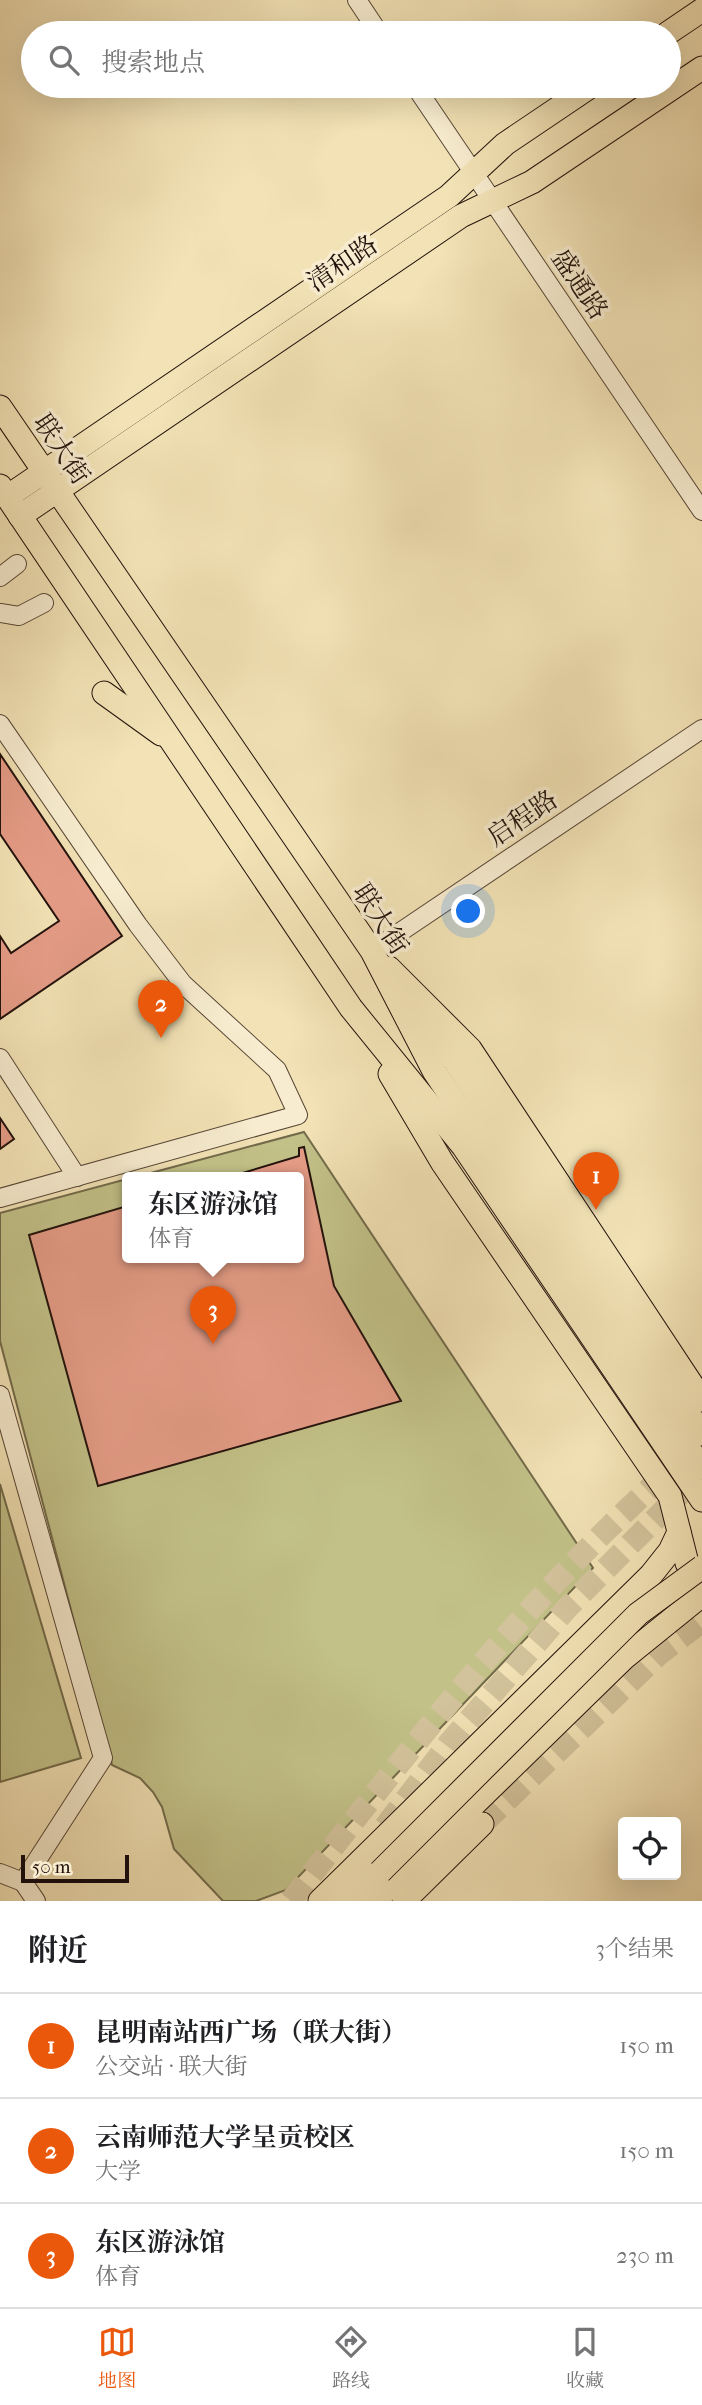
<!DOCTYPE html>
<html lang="zh">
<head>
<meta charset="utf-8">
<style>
  :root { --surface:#fff; --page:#f2f2f2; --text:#202124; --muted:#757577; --line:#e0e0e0; --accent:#ea580c }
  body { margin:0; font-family:"IM FELL French Canon","Noto Serif SC",serif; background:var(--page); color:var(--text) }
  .controls { position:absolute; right:21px; bottom:21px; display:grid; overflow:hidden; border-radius:7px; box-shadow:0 7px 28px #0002 }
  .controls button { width:63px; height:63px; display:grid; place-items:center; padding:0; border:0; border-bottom:2px solid var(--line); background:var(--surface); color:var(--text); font:35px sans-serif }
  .scale { position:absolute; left:21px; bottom:18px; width:108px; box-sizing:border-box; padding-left:7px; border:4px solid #23120c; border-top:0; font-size:19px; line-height:24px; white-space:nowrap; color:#23120c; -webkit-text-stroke:5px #f7eccf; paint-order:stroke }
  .you { position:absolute; left:469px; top:912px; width:24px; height:24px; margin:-18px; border:5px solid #fff; border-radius:50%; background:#1a73e8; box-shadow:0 0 0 10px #1a73e833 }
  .badge { display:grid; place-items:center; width:46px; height:46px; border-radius:50%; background:var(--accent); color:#fff; font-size:23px; font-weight:700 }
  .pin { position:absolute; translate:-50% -58px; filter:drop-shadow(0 2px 4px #0008) }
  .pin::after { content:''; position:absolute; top:37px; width:24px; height:21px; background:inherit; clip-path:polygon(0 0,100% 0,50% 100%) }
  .popup { position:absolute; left:122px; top:1172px; width:182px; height:91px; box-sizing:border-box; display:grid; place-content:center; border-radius:7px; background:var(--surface); filter:drop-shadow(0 2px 5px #0005); font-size:23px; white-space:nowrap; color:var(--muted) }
  .popup b { font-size:26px; color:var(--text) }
  .popup::after { content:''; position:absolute; left:50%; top:100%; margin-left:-14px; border:14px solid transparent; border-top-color:var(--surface) }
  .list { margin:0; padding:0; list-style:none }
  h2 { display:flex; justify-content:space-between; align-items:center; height:91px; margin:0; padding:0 28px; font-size:30px }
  h2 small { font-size:23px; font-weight:400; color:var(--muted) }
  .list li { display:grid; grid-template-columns:46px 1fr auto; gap:21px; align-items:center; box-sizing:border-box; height:105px; padding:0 28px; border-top:2px solid var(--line) }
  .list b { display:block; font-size:26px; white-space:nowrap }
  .list p { margin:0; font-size:23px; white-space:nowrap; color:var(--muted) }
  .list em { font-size:23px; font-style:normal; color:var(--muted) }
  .icon { flex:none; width:38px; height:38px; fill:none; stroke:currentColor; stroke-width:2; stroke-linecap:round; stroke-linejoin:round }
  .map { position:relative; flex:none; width:702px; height:1901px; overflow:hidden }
  .search { position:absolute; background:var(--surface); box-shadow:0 7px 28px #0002; left:21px; right:21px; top:21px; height:77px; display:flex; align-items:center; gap:18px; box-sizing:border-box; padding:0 24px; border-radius:38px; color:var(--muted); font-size:26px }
  .sheet { height:406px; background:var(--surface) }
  nav { display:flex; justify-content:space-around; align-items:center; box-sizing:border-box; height:98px; border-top:2px solid var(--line); background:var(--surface); font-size:19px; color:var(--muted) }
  nav a { display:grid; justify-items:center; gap:4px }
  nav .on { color:var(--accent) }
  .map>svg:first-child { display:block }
  .green { fill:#c2c188; stroke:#726a4a; stroke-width:2 }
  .building { fill:#e59c87; stroke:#23120c; stroke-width:2 }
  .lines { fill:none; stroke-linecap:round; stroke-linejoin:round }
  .major-tunnel { stroke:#d3c39c; stroke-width:23; stroke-dasharray:23 11; stroke-linecap:butt }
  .minor-casing { stroke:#574636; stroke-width:20 }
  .major-casing { stroke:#23120c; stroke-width:25 }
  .minor { stroke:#f7eccf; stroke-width:18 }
  .major { stroke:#f2e2b5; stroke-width:23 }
  .major-bridge-casing { stroke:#23120c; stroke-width:25; stroke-linecap:butt }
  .major-bridge { stroke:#f2e2b5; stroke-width:23 }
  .labels { text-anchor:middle; stroke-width:7; stroke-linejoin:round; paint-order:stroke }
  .street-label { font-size:26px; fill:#23120c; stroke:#f7eccf }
</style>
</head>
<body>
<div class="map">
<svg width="702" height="1901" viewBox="0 0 702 1901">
  <rect width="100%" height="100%" fill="#f2e2b5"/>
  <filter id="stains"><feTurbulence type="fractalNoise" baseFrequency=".00286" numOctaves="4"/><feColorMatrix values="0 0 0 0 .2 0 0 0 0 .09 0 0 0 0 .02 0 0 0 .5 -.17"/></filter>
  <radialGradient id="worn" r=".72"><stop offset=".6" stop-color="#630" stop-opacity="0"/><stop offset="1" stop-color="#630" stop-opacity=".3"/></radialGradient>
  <g class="green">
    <path d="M 304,1132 L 593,1568 L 286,1890 L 256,1901 L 223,1901 L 174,1849 L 162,1807 L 153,1792 L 140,1778 L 112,1765 L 0,1341 L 0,1213 L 127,1179 L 127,1258 L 299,1258 L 299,1178 L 132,1178 Z"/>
    <path d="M 0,1484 L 81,1758 L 0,1782 Z"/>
  </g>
  <g class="building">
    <path d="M 0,754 L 122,936 L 0,1019 L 0,936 L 11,953 L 59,921 L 0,834 Z"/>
    <path d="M 0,1118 L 14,1139 L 0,1149 Z"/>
    <path d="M 304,1147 L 334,1286 L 401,1401 L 98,1486 L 29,1235 L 127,1206 L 127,1258 L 299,1258 L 299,1178 L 237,1178 L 236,1175 L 299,1156 L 299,1148 Z"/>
  </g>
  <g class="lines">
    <g class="major-tunnel">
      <path d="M 482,1824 L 659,1654 L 702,1621"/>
      <path d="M 385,1827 L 450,1742 L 568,1607 L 702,1472"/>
      <path d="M 291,1901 C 414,1743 539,1582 692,1451"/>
    </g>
    <defs>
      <g id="minor">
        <path d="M 357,0 L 379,33"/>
        <path d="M 415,86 L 702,511"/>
        <path d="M 0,577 L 17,564"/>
        <path d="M 0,613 L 19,616 L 44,603"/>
        <path d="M 0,724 L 138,925 L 183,984 L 277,1070 L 298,1115 L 0,1198"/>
        <path d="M 372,951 L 702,729"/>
        <path d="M 0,1058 L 77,1177"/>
        <path d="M 0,1395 L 103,1758 L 23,1882 L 0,1873"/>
        <path d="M 23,1882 L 36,1901"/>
      </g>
      <g id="major">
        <path d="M 668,33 L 702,10"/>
        <path d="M 0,407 L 372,951 L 434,1071 L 702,1468"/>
        <path d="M 0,486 L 351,1008 L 463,1146 L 702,1500"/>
        <path d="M 7,497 L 449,196 L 505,144 L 591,86"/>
        <path d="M 20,516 L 461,216 L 532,182 L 702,68"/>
        <path d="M 104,693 L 161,734"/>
        <path d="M 389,968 L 470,1049 L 702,1400"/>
        <path d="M 414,1007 L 454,1060 L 702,1434"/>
        <path d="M 390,1074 L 442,1162 L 670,1496 L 687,1563 L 702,1587"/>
        <path d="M 320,1901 L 651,1575 L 670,1551 L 679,1532"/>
        <path d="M 347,1901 L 380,1872"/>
        <path d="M 375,1901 L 624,1658 L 702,1595"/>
        <path d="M 404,1901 L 482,1824"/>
      </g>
    </defs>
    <use href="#minor" class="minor-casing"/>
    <use href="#major" class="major-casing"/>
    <use href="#minor" class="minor"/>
    <use href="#major" class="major"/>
    <defs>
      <path id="major-bridge" d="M 380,1872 L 638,1614 L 702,1567"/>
    </defs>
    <use href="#major-bridge" class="major-bridge-casing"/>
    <use href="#major-bridge" class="major-bridge"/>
  </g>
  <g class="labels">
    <g class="street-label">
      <text transform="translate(342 263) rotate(-34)" y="9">清和路</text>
      <text transform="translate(580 284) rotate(56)" y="9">盛通路</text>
      <text transform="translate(62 449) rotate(56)" y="9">联大街</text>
      <text transform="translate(522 818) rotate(-34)" y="9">启程路</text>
      <text transform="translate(381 919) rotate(57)" y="9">联大街</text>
    </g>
  </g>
  <rect width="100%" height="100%" filter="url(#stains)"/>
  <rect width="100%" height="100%" fill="url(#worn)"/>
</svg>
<div class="controls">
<button><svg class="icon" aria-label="locate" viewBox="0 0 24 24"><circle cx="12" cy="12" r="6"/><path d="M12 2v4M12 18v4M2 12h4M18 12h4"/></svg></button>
</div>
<div class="scale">50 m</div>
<div class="you"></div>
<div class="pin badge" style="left:596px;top:1210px">1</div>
<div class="pin badge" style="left:161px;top:1038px">2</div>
<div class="pin badge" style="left:213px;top:1344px">3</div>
<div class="popup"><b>东区游泳馆</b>体育</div>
<div class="search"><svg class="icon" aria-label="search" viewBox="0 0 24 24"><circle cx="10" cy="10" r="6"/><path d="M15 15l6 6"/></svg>搜索地点</div>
</div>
<section class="sheet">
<h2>附近<small>3个结果</small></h2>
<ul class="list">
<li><span class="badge">1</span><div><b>昆明南站西广场（联大街）</b><p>公交站 · 联大街</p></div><em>150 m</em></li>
<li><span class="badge">2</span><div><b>云南师范大学呈贡校区</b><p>大学</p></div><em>150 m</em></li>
<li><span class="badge">3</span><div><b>东区游泳馆</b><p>体育</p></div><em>230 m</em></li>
</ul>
</section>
<nav>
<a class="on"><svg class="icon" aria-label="map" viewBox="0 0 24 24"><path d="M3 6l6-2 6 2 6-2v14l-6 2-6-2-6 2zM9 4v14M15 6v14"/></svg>地图</a>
<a><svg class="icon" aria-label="directions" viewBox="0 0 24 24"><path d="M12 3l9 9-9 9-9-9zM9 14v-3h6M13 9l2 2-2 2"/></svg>路线</a>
<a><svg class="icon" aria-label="saved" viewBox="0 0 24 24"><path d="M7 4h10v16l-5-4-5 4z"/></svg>收藏</a>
</nav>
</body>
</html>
